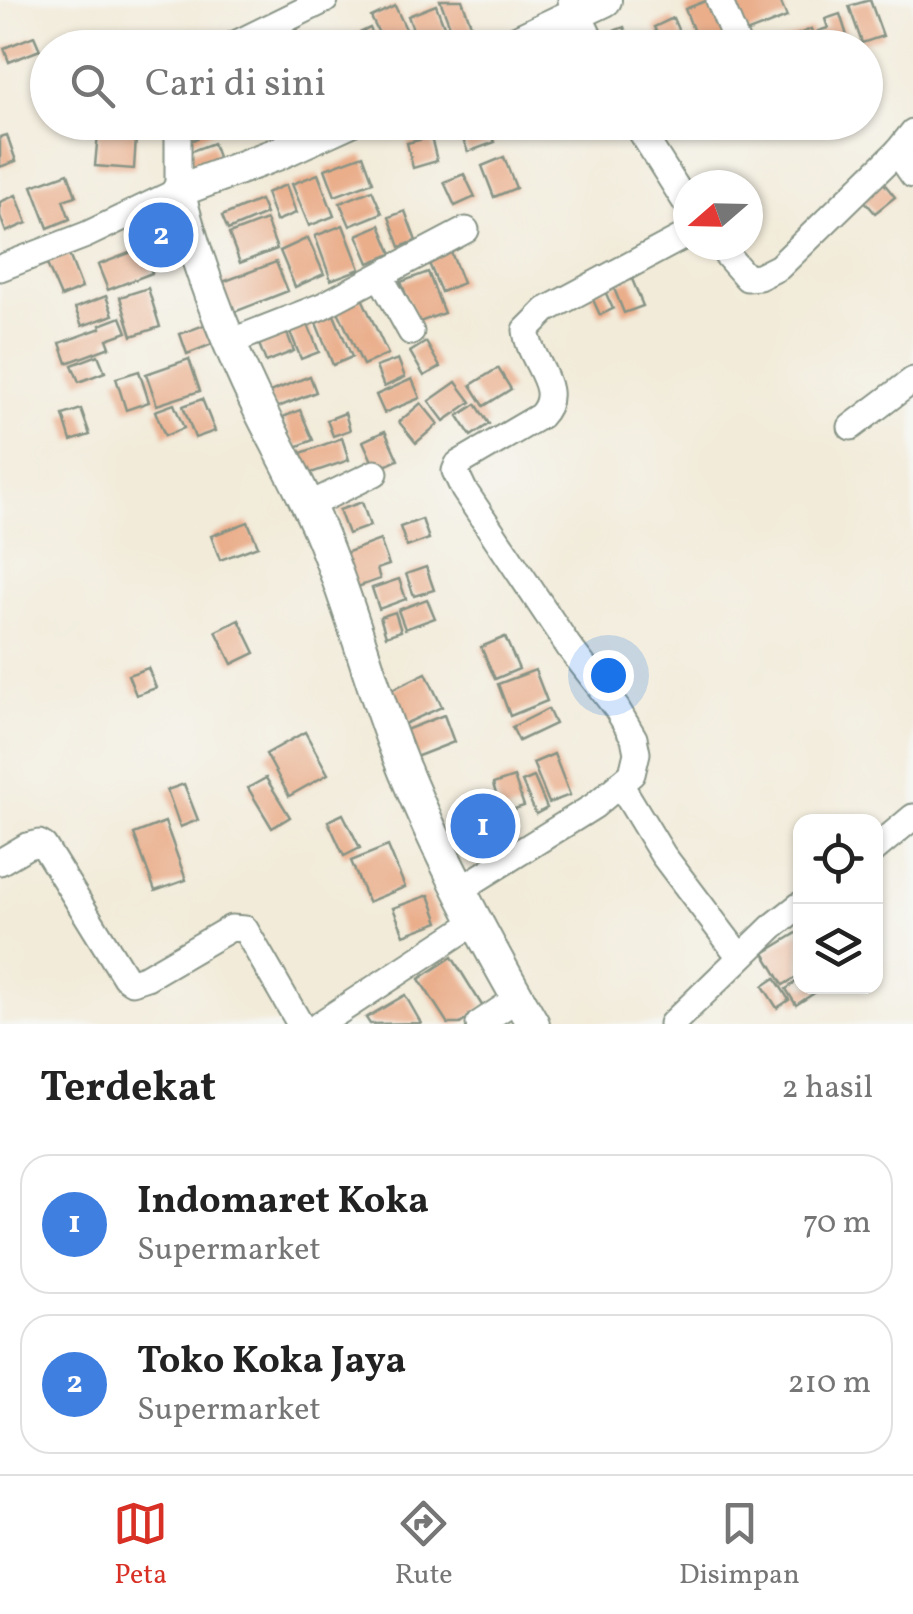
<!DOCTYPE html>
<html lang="id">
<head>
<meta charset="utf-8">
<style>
  :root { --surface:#fff; --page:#f2f2f2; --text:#222; --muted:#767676; --line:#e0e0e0; --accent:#d93025 }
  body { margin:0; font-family:Vollkorn,serif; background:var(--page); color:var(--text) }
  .controls { position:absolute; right:30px; bottom:30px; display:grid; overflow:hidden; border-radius:20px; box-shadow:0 2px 8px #0004 }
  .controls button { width:90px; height:90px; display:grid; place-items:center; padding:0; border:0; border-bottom:2px solid var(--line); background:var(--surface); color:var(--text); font:50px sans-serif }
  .compass { position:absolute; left:673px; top:170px; width:90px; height:90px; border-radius:50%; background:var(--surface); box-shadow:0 2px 8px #0004; rotate:250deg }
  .you { position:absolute; left:608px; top:675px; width:35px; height:35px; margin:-25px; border:8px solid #fff; border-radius:50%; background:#1a73e8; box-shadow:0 0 0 15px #1a73e833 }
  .badge { display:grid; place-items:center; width:65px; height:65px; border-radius:50%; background:var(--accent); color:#fff; font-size:32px; font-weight:700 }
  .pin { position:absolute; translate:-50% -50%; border:5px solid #fff; box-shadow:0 2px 10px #0006 }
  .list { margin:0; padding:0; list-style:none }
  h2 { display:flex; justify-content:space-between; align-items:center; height:130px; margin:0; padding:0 40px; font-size:42px }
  h2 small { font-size:32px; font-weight:400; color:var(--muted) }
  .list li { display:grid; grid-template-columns:65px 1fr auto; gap:30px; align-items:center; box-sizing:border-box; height:140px; margin:0 20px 20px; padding:0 20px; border:2px solid var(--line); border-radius:30px }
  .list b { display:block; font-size:38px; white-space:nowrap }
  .list p { margin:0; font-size:32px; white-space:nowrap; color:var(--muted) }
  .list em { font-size:32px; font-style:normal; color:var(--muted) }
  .icon { flex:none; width:55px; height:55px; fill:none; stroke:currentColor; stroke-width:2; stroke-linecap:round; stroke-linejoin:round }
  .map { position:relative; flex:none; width:913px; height:1024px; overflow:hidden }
  .search { position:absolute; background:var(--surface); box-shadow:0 2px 8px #0004; left:30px; right:30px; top:30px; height:110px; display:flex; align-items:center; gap:25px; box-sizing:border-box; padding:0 35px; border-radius:55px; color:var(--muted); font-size:38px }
  .sheet { height:450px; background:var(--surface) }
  nav { display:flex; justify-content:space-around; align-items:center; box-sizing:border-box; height:140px; border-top:2px solid var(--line); background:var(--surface); font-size:28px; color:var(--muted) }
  nav a { display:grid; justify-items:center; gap:5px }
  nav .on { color:var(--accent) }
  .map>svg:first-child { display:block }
  .building { fill:#eaae8b }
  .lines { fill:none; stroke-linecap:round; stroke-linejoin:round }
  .minor-casing { stroke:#889486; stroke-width:29 }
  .major-casing { stroke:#889486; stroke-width:36 }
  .minor { stroke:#fff; stroke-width:25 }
  .major { stroke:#fff; stroke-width:32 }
</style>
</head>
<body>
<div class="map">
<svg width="913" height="1024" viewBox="0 0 913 1024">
  <rect width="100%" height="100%" fill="#f6f6f2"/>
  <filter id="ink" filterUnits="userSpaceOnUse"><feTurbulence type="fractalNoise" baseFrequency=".01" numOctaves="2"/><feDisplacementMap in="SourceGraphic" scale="20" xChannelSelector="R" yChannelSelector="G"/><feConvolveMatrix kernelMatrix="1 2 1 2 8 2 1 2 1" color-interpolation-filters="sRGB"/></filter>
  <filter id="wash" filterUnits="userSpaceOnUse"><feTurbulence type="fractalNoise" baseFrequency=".0048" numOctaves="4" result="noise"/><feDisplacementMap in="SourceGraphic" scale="40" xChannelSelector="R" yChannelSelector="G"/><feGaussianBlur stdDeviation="2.25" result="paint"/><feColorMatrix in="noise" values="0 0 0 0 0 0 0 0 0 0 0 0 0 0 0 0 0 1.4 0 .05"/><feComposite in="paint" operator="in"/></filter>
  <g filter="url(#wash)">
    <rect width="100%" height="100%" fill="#f2ebd9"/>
    <g id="blocks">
      <g class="building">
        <path d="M 440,0 L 462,0 L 473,30 L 454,37 Z"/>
        <path d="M 708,0 L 730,40 L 711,48 L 700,48 L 685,9 Z"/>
        <path d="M 733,0 L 780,0 L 787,17 L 746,33 Z"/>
        <path d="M 870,0 L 883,36 L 862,43 L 849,6 Z"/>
        <path d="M 436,5 L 450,42 L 436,48 L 420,48 L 408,16 Z"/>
        <path d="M 395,6 L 415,48 L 386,48 L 371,17 Z"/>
        <path d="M 840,14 L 851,48 L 823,48 L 818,31 L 828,28 L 825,19 Z"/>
        <path d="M 673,18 L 686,48 L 664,48 L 654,27 Z"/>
        <path d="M 295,24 L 305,48 L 289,48 L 281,30 Z"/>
        <path d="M 624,27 L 632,48 L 604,48 L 600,36 Z"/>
        <path d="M 370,28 L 379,48 L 358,48 L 353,36 Z"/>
        <path d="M 811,29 L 818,48 L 776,48 L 775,44 Z"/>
        <path d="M 34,36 L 40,50 L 9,62 L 4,48 Z"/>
        <path d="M 99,122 L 137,122 L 134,169 L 95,166 Z"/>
        <path d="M 180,122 L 215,122 L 218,129 L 188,142 Z"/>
        <path d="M 456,122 L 487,122 L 495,142 L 468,152 Z"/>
        <path d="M 646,122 L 679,122 L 682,131 L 654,142 Z"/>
        <path d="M 7,135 L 16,161 L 0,167 L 0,137 Z"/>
        <path d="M 431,137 L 437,161 L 413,168 L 407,143 Z"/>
        <path d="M 213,143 L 224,174 L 197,184 L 186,153 Z"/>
        <path d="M 363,155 L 373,182 L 335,196 L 325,169 Z"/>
        <path d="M 504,157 L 516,188 L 494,197 L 482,166 Z"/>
        <path d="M 68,173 L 76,196 L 63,200 L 70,219 L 48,228 L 32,186 Z"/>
        <path d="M 318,174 L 334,216 L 309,226 L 292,184 Z"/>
        <path d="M 464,174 L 475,197 L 455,206 L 444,182 Z"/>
        <path d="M 882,181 L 895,197 L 875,213 L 862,198 Z"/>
        <path d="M 286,185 L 296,213 L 276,221 L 266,193 Z"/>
        <path d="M 372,190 L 382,213 L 350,226 L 340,203 Z"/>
        <path d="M 16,195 L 27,223 L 6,232 L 0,216 L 0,202 Z"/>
        <path d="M 260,200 L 266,214 L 228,230 L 222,216 Z"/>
        <path d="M 172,211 L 186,245 L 150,260 L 136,225 Z"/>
        <path d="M 405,211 L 416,241 L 400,247 L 389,217 Z"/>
        <path d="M 266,220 L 277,249 L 240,263 L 229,234 Z"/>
        <path d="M 343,225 L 360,269 L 331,280 L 315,236 Z"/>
        <path d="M 380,225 L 392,254 L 369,263 L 357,235 Z"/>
        <path d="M 308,238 L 324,274 L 295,287 L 280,251 Z"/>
        <path d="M 449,247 L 463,283 L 441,292 L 426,256 Z"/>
        <path d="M 142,248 L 152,273 L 108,290 L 98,265 Z"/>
        <path d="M 68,252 L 82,288 L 61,297 L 46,262 Z"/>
        <path d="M 276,262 L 288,291 L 232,313 L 220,283 Z"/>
        <path d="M 428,272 L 444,313 L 417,323 L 401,282 Z"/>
        <path d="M 632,279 L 643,306 L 624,313 L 613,286 Z"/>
        <path d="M 603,287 L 613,309 L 600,315 L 590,293 Z"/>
        <path d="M 148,288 L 160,327 L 132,336 L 120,297 Z"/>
        <path d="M 106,296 L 113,315 L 82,326 L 75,308 Z"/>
        <path d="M 361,296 L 388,354 L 363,365 L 336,307 Z"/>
        <path d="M 334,315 L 352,357 L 333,365 L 316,323 Z"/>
        <path d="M 121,317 L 127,332 L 107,339 L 110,347 L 67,363 L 60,343 L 101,328 L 100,325 Z"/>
        <path d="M 305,317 L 319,352 L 301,359 L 287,324 Z"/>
        <path d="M 204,325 L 212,344 L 187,354 L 180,334 Z"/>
        <path d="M 285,328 L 294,351 L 266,362 L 257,339 Z"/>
        <path d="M 426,342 L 440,367 L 424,376 L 410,352 Z"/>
        <path d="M 98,355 L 105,372 L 79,382 L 72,365 Z"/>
        <path d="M 189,359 L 200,391 L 157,405 L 146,374 Z"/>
        <path d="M 398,359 L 405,377 L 384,387 L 376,367 Z"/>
        <path d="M 498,368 L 511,389 L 484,406 L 471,385 Z"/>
        <path d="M 139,371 L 149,402 L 126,410 L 116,378 Z"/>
        <path d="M 310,376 L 316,392 L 273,409 L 267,393 Z"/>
        <path d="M 412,379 L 420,398 L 384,413 L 376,395 Z"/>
        <path d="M 456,382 L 471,402 L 444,421 L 429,401 Z"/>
        <path d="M 202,399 L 215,431 L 195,438 L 183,406 Z"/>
        <path d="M 421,403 L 438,424 L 416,443 L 399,422 Z"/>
        <path d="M 174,404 L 184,428 L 165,436 L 155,411 Z"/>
        <path d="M 476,404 L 489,424 L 471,436 L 458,416 Z"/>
        <path d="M 81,409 L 90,435 L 71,441 L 63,415 Z"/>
        <path d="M 300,410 L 313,440 L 296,447 L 283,417 Z"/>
        <path d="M 345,413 L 350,430 L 333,436 L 327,420 Z"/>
        <path d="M 385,431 L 398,460 L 376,470 L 363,441 Z"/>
        <path d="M 342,438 L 349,460 L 308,474 L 301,453 Z"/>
        <path d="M 362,502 L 370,526 L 348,534 L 339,510 Z"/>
        <path d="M 422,519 L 429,539 L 407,547 L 400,527 Z"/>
        <path d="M 248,522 L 258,546 L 220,560 L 211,536 Z"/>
        <path d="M 380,540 L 389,565 L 377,569 L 380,579 L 352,589 L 340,555 Z"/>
        <path d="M 426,567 L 434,590 L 414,596 L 406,574 Z"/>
        <path d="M 399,579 L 406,599 L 379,609 L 372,588 Z"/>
        <path d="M 427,599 L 435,618 L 405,629 L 398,610 Z"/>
        <path d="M 395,612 L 401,631 L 386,636 L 380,617 Z"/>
        <path d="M 239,620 L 255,653 L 232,664 L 216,631 Z"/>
        <path d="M 505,637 L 519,669 L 495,679 L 481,647 Z"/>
        <path d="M 148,668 L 156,688 L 136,695 L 128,675 Z"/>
        <path d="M 535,670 L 547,701 L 510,716 L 498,684 Z"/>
        <path d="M 426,673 L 442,707 L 402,725 L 387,692 Z"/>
        <path d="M 548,709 L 555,724 L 519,741 L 512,727 Z"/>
        <path d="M 444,715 L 454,742 L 413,758 L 403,731 Z"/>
        <path d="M 305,732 L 328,774 L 289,796 L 266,754 Z"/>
        <path d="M 554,754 L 570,795 L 549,803 L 533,763 Z"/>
        <path d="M 514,777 L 524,806 L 502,813 L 493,784 Z"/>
        <path d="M 534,777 L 547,808 L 536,814 L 522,782 Z"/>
        <path d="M 266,778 L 290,817 L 272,828 L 248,788 Z"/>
        <path d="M 184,784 L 198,820 L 180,827 L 167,790 Z"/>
        <path d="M 490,800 L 504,841 L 477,854 L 462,812 Z"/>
        <path d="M 343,814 L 360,848 L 344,856 L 328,821 Z"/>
        <path d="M 165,822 L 186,880 L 155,891 L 134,834 Z"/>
        <path d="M 388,846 L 405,887 L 368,902 L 351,861 Z"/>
        <path d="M 429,895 L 439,922 L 404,935 L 393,908 Z"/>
        <path d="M 800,931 L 800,975 L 783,985 L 764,953 Z"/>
        <path d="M 452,957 L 483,1007 L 460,1024 L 448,1024 L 419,979 Z"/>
        <path d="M 775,978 L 789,1000 L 777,1008 L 763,986 Z"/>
        <path d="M 800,979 L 800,986 L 825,986 L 796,1005 L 786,989 Z"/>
        <path d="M 405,995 L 421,1023 L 370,1024 L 366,1018 Z"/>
      </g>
    </g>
  </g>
  <g filter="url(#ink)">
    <use href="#blocks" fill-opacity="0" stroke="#889486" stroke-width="2.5"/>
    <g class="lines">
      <defs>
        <g id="minor">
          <path d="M 571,0 L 595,48"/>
          <path d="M 719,0 L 739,48"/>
          <path d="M 227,48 L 325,0"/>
          <path d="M 635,122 L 688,206"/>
          <path d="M 913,132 L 897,152 L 913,175"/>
          <path d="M 718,245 L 747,278 L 759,277 L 779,267 L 897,152"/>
          <path d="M 0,268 L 86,235 L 178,191 L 178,122"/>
          <path d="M 380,276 L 411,332"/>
          <path d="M 230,342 L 322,306 L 466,230"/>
          <path d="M 851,427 L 913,380"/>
          <path d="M 309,505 L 375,473"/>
          <path d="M 620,784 L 663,855 L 740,957"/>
          <path d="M 876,848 L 913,817"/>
          <path d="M 0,862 L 27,846 L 39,843 L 44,846 L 125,977 L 132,982 L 147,977 L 231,928 L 245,929 L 300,1024"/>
          <path d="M 461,889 L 594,806 L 632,774 L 637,753 L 634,738 L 617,709 L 569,647 L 464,490 L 455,471 L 458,464 L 540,416 C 566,389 529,362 526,330 L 546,310 L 688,234"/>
          <path d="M 320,1024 L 477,921"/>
          <path d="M 479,1024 L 518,998"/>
          <path d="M 672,1024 L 772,927 L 800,905"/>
        </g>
        <g id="major">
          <path d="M 504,48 L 605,0"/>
          <path d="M 347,122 L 277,154 L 178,191 C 197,265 224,335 257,404 C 279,449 304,492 323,539 C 352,609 370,683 398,754 C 434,847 483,938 533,1024"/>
        </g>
      </defs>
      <use href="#minor" class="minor-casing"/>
      <use href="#major" class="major-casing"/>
      <use href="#minor" class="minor"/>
      <use href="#major" class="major"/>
    </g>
  </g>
</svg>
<div class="controls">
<button><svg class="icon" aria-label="locate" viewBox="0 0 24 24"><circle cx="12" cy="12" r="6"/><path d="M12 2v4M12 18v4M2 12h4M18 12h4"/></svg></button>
<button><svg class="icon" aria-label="layers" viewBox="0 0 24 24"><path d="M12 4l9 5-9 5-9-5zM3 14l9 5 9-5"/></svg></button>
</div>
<svg class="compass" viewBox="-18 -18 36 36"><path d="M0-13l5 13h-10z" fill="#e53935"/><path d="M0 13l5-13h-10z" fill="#767676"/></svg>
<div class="you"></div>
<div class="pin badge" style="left:483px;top:826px;background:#3f7fe0">1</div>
<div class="pin badge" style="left:161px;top:235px;background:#3f7fe0">2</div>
<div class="search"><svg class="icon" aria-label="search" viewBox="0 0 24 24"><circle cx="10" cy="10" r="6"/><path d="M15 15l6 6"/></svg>Cari di sini</div>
</div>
<section class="sheet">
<h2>Terdekat<small>2 hasil</small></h2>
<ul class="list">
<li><span class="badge" style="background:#3f7fe0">1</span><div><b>Indomaret Koka</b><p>Supermarket</p></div><em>70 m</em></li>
<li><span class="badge" style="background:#3f7fe0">2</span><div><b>Toko Koka Jaya</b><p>Supermarket</p></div><em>210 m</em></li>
</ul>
</section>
<nav>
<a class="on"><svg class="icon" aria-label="map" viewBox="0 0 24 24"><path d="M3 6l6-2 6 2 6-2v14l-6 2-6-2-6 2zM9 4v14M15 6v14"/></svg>Peta</a>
<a><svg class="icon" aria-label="directions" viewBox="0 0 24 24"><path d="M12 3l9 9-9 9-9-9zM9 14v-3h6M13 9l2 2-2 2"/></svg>Rute</a>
<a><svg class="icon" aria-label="saved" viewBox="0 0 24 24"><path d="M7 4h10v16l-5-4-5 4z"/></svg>Disimpan</a>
</nav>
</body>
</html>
